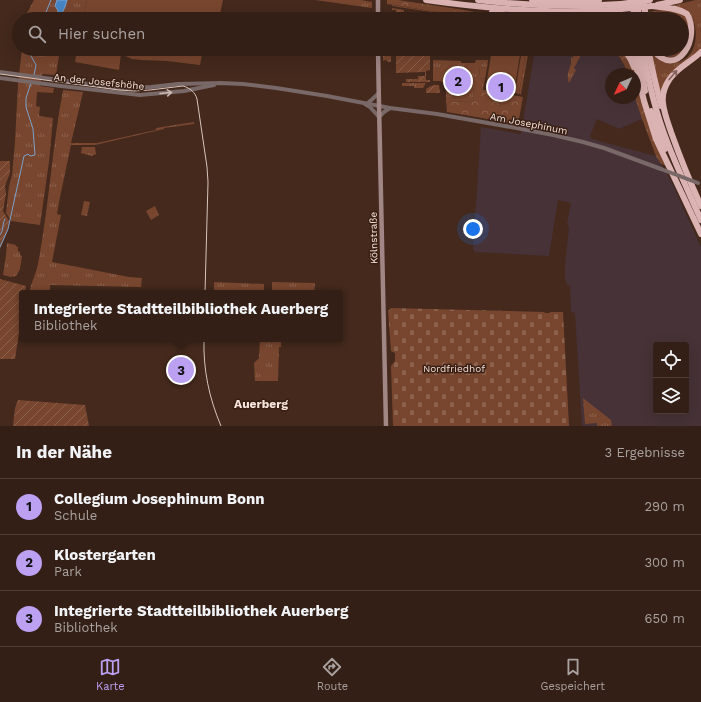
<!DOCTYPE html>
<html lang="de">
<head>
<meta charset="utf-8">
<style>
  :root { --surface:#331f15; --page:#3b271e; --text:#f1f3f6; --muted:#a9a2a0; --line:#4e3d34; --accent:#bca0f2 }
  body { margin:0; font-family:"Work Sans",sans-serif; background:var(--page); color:var(--text) }
  .controls { position:absolute; right:12px; bottom:12px; display:grid; overflow:hidden; border-radius:4px; box-shadow:0 4px 16px #0002 }
  .controls button { width:36px; height:36px; display:grid; place-items:center; padding:0; border:0; border-bottom:1px solid var(--line); background:var(--surface); color:var(--text); font:20px sans-serif }
  .compass { position:absolute; left:605px; top:68px; width:36px; height:36px; border-radius:50%; background:var(--surface); box-shadow:0 4px 16px #0002; rotate:226deg }
  .you { position:absolute; left:473px; top:229px; width:14px; height:14px; margin:-10px; border:3px solid #fff; border-radius:50%; background:#1a73e8; box-shadow:0 0 0 6px #1a73e833 }
  .badge { display:grid; place-items:center; width:26px; height:26px; border-radius:50%; background:var(--accent); color:#111; font-size:13px; font-weight:700 }
  .pin { position:absolute; translate:-50% -50%; border:2px solid #fff; box-shadow:0 1px 4px #0006 }
  .popup { position:absolute; left:19px; top:290px; width:324px; height:52px; box-sizing:border-box; display:grid; place-content:center; border-radius:4px; background:var(--surface); filter:drop-shadow(0 1px 3px #0005); font-size:13px; white-space:nowrap; color:var(--muted) }
  .popup b { font-size:15px; color:var(--text) }
  .popup::after { content:''; position:absolute; left:50%; top:100%; margin-left:-8px; border:8px solid transparent; border-top-color:var(--surface) }
  .list { margin:0; padding:0; list-style:none }
  h2 { display:flex; justify-content:space-between; align-items:center; height:52px; margin:0; padding:0 16px; font-size:17px }
  h2 small { font-size:13px; font-weight:400; color:var(--muted) }
  .list li { display:grid; grid-template-columns:26px 1fr auto; gap:12px; align-items:center; box-sizing:border-box; height:56px; padding:0 16px; border-top:1px solid var(--line) }
  .list b { display:block; font-size:15px; white-space:nowrap }
  .list p { margin:0; font-size:13px; white-space:nowrap; color:var(--muted) }
  .list em { font-size:13px; font-style:normal; color:var(--muted) }
  .icon { flex:none; width:22px; height:22px; fill:none; stroke:currentColor; stroke-width:2; stroke-linecap:round; stroke-linejoin:round }
  .map { position:relative; flex:none; width:701px; height:426px; overflow:hidden }
  .search { position:absolute; background:var(--surface); box-shadow:0 4px 16px #0002; left:12px; right:12px; top:12px; height:44px; display:flex; align-items:center; gap:10px; box-sizing:border-box; padding:0 14px; border-radius:22px; color:var(--muted); font-size:15px }
  .sheet { height:220px; background:var(--surface) }
  nav { display:flex; justify-content:space-around; align-items:center; box-sizing:border-box; height:56px; border-top:1px solid var(--line); background:var(--surface); font-size:11px; color:var(--muted) }
  nav a { display:grid; justify-items:center; gap:2px }
  nav .on { color:var(--accent) }
  .map>svg:first-child { display:block }
  .industrial { fill:#463237; fill-rule:evenodd }
  .grass { fill:url(#grass-tufts) }
  .forest { fill:url(#forest-crowns) }
  .cemetery { fill:url(#cemetery-stones) }
  .garden { fill:url(#garden-furrows) }
  .pitch { fill:#78462f }
  .water { fill:#4686c4; stroke:#7ba2cb }
  .lines { fill:none; stroke-linecap:round; stroke-linejoin:round }
  .stream { stroke:#7ba2cb; stroke-width:1 }
  .tertiary { stroke:#786867; stroke-width:4 }
  .secondary { stroke:#a08685; stroke-width:4.5 }
  .motorway { stroke:#dbb3b2; stroke-width:6 }
  .tram { stroke:#d8c4bb; stroke-width:1 }
  .tertiary-bridge { stroke:#786867; stroke-width:4 }
  .motorway-bridge { stroke:#dbb3b2; stroke-width:6 }
  .oneway { stroke:#82625b }
  .oneway2 { stroke:#cbb9b3 }
  .labels { text-anchor:middle; stroke-width:3; stroke-linejoin:round; paint-order:stroke }
  .street-label { font-size:10px; fill:#f7e4dc; stroke:#391f13 }
  .park-label { font-size:10px; fill:#efd8ce; stroke:#391f13 }
  .quarter-label { font-size:12px; font-weight:bold; fill:#f7e4dc; stroke:#391f13 }
</style>
</head>
<body>
<div class="map">
<svg width="701" height="426" viewBox="0 0 701 426">
  <defs>
    <pattern id="grass-tufts" width="24" height="20" patternUnits="userSpaceOnUse"><rect width="24" height="20" fill="#78462f"/><path d="M3 7l-1-3M5 7V3M7 7l1-3M15 17l-1-3M17 17v-4M19 17l1-3" fill="none" stroke="#8c614d"/></pattern>
    <pattern id="forest-crowns" width="20" height="18" patternUnits="userSpaceOnUse"><rect width="20" height="18" fill="#78462f"/><path d="M2 6a3 3 0 1 1 6 0M12 15a3 3 0 1 1 6 0" fill="none" stroke="#8c614d"/></pattern>
    <pattern id="cemetery-stones" width="16" height="16" patternUnits="userSpaceOnUse"><rect width="16" height="16" fill="#78462f"/><path d="M2 7V4a2 2 0 0 1 4 0v3zM10 15v-3a2 2 0 0 1 4 0v3z" fill="#8c614d"/></pattern>
    <pattern id="garden-furrows" width="10" height="10" patternUnits="userSpaceOnUse"><rect width="10" height="10" fill="#78462f"/><path d="M-1 1l2-2M0 10L10 0M9 11l2-2" fill="none" stroke="#8c614d"/></pattern>
  </defs>
  <rect width="100%" height="100%" fill="#44291c"/>
  <path class="industrial" d="M 535,49 L 611,49 L 616,52 L 620,58 L 626,69 L 628,74 L 611,74 L 611,98 L 635,98 L 642,119 L 619,129 L 597,119 L 590,136 L 590,138 L 606,143 L 656,156 L 671,181 L 701,247 L 701,426 L 582,426 L 575,313 L 571,312 L 570,285 L 567,285 L 565,278 L 565,264 L 569,228 L 567,224 L 571,203 L 558,200 L 549,256 L 476,252 L 474,251 L 473,249 L 481,127 L 521,134 ZM 656,345 L 686,345 L 686,411 L 656,411 Z"/>
  <g class="grass">
    <path d="M 34,0 L 87,0 L 83,19 L 26,19 L 26,15 Z"/>
    <path d="M 315,0 L 361,0 L 372,2 L 372,8 Z"/>
    <path d="M 696,0 L 701,0 L 701,51 L 682,64 L 661,96 L 655,74 L 652,51 C 657,54 664,61 670,62 C 696,66 701,32 691,15 C 686,10 678,8 671,6 Z"/>
    <path d="M 392,5 L 483,19 L 464,19 L 462,17 L 458,16 L 392,6 Z"/>
    <path d="M 663,10 C 670,11 677,11 684,15 C 686,17 688,20 690,22 C 701,45 675,70 656,49 L 667,49 L 668,50 L 685,51 L 684,21 L 682,19 L 661,12 L 654,12 L 653,11 Z"/>
    <path d="M 502,11 L 562,16 L 597,15 L 620,14 L 620,15 L 576,17 L 545,16 L 544,17 L 544,19 L 539,19 L 503,12 Z"/>
    <path d="M 22,49 L 77,49 L 76,53 L 60,50 L 56,75 L 42,74 L 40,86 L 54,88 L 53,93 L 37,92 L 36,106 L 40,107 L 39,116 L 53,118 L 49,162 L 40,225 L 11,221 L 6,213 L 9,186 L 12,175 L 15,142 L 18,84 Z"/>
    <path d="M 526,49 L 529,49 L 521,94 L 519,94 Z"/>
    <path d="M 575,49 L 580,49 L 583,51 L 580,54 L 581,55 L 574,68 L 576,70 L 569,83 C 566,76 569,70 571,64 C 571,62 571,59 571,57 L 573,58 Z"/>
    <path d="M 433,60 L 461,61 L 461,63 L 475,63 L 476,60 L 488,60 L 487,68 L 480,67 L 479,78 L 485,79 L 483,90 L 474,89 L 473,102 L 446,101 L 446,82 L 441,82 L 441,81 L 433,81 Z"/>
    <path d="M 402,83 L 426,83 L 423,88 L 414,88 L 414,86 L 402,86 Z"/>
    <path d="M 63,90 L 83,92 L 71,143 L 97,143 L 156,130 L 156,128 L 194,122 L 194,124 L 164,128 L 164,129 L 95,145 L 71,145 L 60,197 L 57,214 L 61,215 L 52,262 L 129,277 L 142,278 L 141,287 L 50,285 L 50,293 L 29,293 C 31,283 36,274 38,264 C 49,206 52,148 63,90 Z"/>
    <path d="M 82,147 L 95,147 L 96,154 L 92,156 L 81,153 Z"/>
    <path d="M 84,201 L 90,202 L 87,216 L 81,215 Z"/>
    <path d="M 155,206 L 159,215 L 151,220 L 146,211 Z"/>
    <path d="M 7,243 L 16,245 L 16,246 L 18,247 L 18,251 L 20,252 L 20,255 L 22,256 L 20,269 L 16,276 L 11,277 L 3,275 L 6,255 Z"/>
    <path d="M 214,282 L 264,284 L 264,293 L 214,291 Z"/>
    <path d="M 272,282 L 315,283 L 314,293 L 272,293 Z"/>
    <path d="M 260,339 L 281,339 L 281,347 L 279,347 L 278,381 L 255,381 L 254,363 L 259,358 Z"/>
    <path d="M 583,398 L 611,420 L 612,426 L 597,426 L 597,423 L 585,424 Z"/>
  </g>
  <g class="forest">
    <path d="M 387,0 L 398,0 L 458,9 L 514,19 L 483,19 L 387,4 Z"/>
    <path d="M 653,11 L 675,14 L 682,19 L 650,19 L 649,12 Z"/>
    <path d="M 416,12 L 442,16 L 416,16 Z"/>
    <path d="M 624,14 L 625,19 L 544,19 L 544,17 L 545,16 L 576,17 Z"/>
    <path d="M 682,19 L 689,27 L 691,33 L 681,53 L 672,53 L 667,49 L 682,49 Z"/>
    <path d="M 611,49 L 622,49 L 632,65 L 667,166 L 661,164 L 656,156 L 642,119 L 635,98 L 635,74 L 628,74 C 624,64 620,55 611,49 Z"/>
    <path d="M 474,88 L 523,97 L 518,124 L 447,112 L 446,101 L 473,102 Z"/>
  </g>
  <path class="cemetery" d="M 391,308 L 544,312 L 545,313 L 550,313 L 550,312 L 563,312 L 569,426 L 393,426 L 391,366 L 395,361 L 395,353 L 391,351 L 388,311 Z"/>
  <g class="garden">
    <path d="M 392,8 L 404,10 L 404,19 L 391,19 L 391,18 L 394,19 L 396,18 L 396,10 L 392,10 Z"/>
    <path d="M 384,49 L 396,50 L 430,50 L 430,70 L 426,71 L 426,80 L 430,80 L 430,82 L 406,82 L 406,79 L 418,79 L 418,76 L 425,76 L 425,72 L 396,73 L 396,54 L 391,54 L 391,62 L 388,62 L 386,60 L 383,61 L 383,50 Z"/>
    <path d="M 435,85 L 439,85 L 440,93 L 426,93 L 426,89 L 431,86 Z"/>
    <path d="M 0,161 L 10,161 L 10,173 L 5,186 L 6,194 L 3,211 L 10,222 L 8,230 L 0,249 Z"/>
    <path d="M 0,279 L 26,286 L 25,293 L 22,293 L 22,314 L 15,359 L 0,359 Z"/>
    <path d="M 18,400 L 85,405 L 89,426 L 13,426 L 15,408 Z"/>
  </g>
  <g class="pitch">
    <path d="M 87,0 L 223,0 L 219,19 L 83,19 Z"/>
    <path d="M 77,49 L 203,49 L 200,65 L 167,61 L 141,60 L 132,59 L 121,54 L 119,70 L 75,62 Z"/>
    <path d="M 492,49 L 521,49 L 514,91 L 486,86 Z"/>
    <path d="M 522,49 L 526,49 L 519,94 L 515,93 Z"/>
    <path d="M 480,67 L 487,68 L 485,79 L 479,78 Z"/>
  </g>
  <path class="water" d="M 57,0 L 67,0 L 65,7 L 59,19 L 56,19 C 59,13 59,11 55,6 Z"/>
  <g class="lines">
    <g class="stream">
      <path d="M 45,19 L 44,17 L 51,0"/>
      <path d="M 32,49 L 31,56 L 36,65 L 34,75"/>
      <path d="M 0,235 C 4,230 2,224 5,219"/>
      <path d="M 0,247 L 8,229 L 24,156 L 28,154 L 30,156 L 35,155 L 33,129 L 26,107 L 26,98 L 31,83"/>
    </g>
    <g class="tertiary">
      <path d="M 0,72 L 118,88 L 151,87 L 178,84 L 220,83 L 243,84 L 276,88 L 327,96 L 390,108 L 437,114 L 522,129 L 553,135 L 583,142 L 604,148 L 661,169"/>
      <path d="M 0,78 L 61,86 L 140,95 L 184,91 L 214,85"/>
      <path d="M 368,103 L 379,93"/>
      <path d="M 365,104 L 370,107 L 379,117 L 384,112 L 390,108"/>
    </g>
    <g class="secondary">
      <path d="M 378,0 L 378,19"/>
      <path d="M 378,49 L 379,105 L 386,426"/>
    </g>
    <g class="motorway">
      <path d="M 426,0 C 490,9 556,15 621,9"/>
      <path d="M 478,0 C 526,6 573,7 621,4"/>
      <path d="M 532,0 C 554,3 577,2 599,0"/>
      <path d="M 638,3 L 639,19"/>
      <path d="M 644,3 L 646,19"/>
      <path d="M 633,4 L 634,19"/>
      <path d="M 657,5 L 680,0"/>
      <path d="M 652,6 C 663,8 677,7 687,14 C 701,36 678,82 652,49"/>
      <path d="M 492,12 L 531,19"/>
      <path d="M 624,49 L 631,60 L 634,67"/>
      <path d="M 634,49 L 638,76 L 644,101 L 656,139 L 701,234"/>
      <path d="M 638,49 L 645,91"/>
      <path d="M 643,49 C 648,81 656,114 668,144 C 678,170 690,195 701,220"/>
      <path d="M 648,49 L 654,77 L 661,106"/>
      <path d="M 701,52 C 691,62 677,67 669,80 C 665,86 662,95 663,103 C 664,113 668,123 671,132 C 680,157 690,182 701,206"/>
      <path d="M 651,111 L 665,149"/>
    </g>
    <g class="tram">
      <path d="M 0,74 L 119,90 L 134,91 L 150,90 L 183,86 C 190,88 195,92 197,99 L 207,167 L 208,182 L 205,293"/>
      <path d="M 204,339 C 203,369 209,398 221,426"/>
    </g>
    <path class="tertiary-bridge" d="M 661,169 L 698,183"/>
    <g class="motorway-bridge">
      <path d="M 621,4 L 650,0"/>
      <path d="M 621,9 L 652,6"/>
    </g>
  </g>
  <defs><path id="oneway-shaft" d="M-6 0H5M1.5-3L5.5 0L1.5 3" fill="none" stroke-width="1.6" stroke-linecap="round" stroke-linejoin="round"/></defs>
  <use class="oneway" href="#oneway-shaft" transform="translate(673 75) rotate(-50)"/>
  <use class="oneway2" href="#oneway-shaft" transform="translate(166 93) rotate(-5)"/>
  <g class="labels">
    <g class="street-label">
      <text transform="translate(99 81) rotate(6)" y="4">An der Josefshöhe</text>
      <text transform="translate(529 123) rotate(11)" y="4">Am Josephinum</text>
      <text transform="translate(373 238) rotate(-91)" y="4">Kölnstraße</text>
    </g>
    <g class="park-label">
      <text x="454" y="372">Nordfriedhof</text>
    </g>
    <g class="quarter-label">
      <text x="261" y="408">Auerberg</text>
    </g>
  </g>
</svg>
<div class="controls">
<button><svg class="icon" aria-label="locate" viewBox="0 0 24 24"><circle cx="12" cy="12" r="6"/><path d="M12 2v4M12 18v4M2 12h4M18 12h4"/></svg></button>
<button><svg class="icon" aria-label="layers" viewBox="0 0 24 24"><path d="M12 4l9 5-9 5-9-5zM3 14l9 5 9-5"/></svg></button>
</div>
<svg class="compass" viewBox="-18 -18 36 36"><path d="M0-13l5 13h-10z" fill="#e53935"/><path d="M0 13l5-13h-10z" fill="#a9a2a0"/></svg>
<div class="you"></div>
<div class="pin badge" style="left:501px;top:87px">1</div>
<div class="pin badge" style="left:458px;top:81px">2</div>
<div class="pin badge" style="left:181px;top:370px">3</div>
<div class="popup"><b>Integrierte Stadtteilbibliothek Auerberg</b>Bibliothek</div>
<div class="search"><svg class="icon" aria-label="search" viewBox="0 0 24 24"><circle cx="10" cy="10" r="6"/><path d="M15 15l6 6"/></svg>Hier suchen</div>
</div>
<section class="sheet">
<h2>In der Nähe<small>3 Ergebnisse</small></h2>
<ul class="list">
<li><span class="badge">1</span><div><b>Collegium Josephinum Bonn</b><p>Schule</p></div><em>290 m</em></li>
<li><span class="badge">2</span><div><b>Klostergarten</b><p>Park</p></div><em>300 m</em></li>
<li><span class="badge">3</span><div><b>Integrierte Stadtteilbibliothek Auerberg</b><p>Bibliothek</p></div><em>650 m</em></li>
</ul>
</section>
<nav>
<a class="on"><svg class="icon" aria-label="map" viewBox="0 0 24 24"><path d="M3 6l6-2 6 2 6-2v14l-6 2-6-2-6 2zM9 4v14M15 6v14"/></svg>Karte</a>
<a><svg class="icon" aria-label="directions" viewBox="0 0 24 24"><path d="M12 3l9 9-9 9-9-9zM9 14v-3h6M13 9l2 2-2 2"/></svg>Route</a>
<a><svg class="icon" aria-label="saved" viewBox="0 0 24 24"><path d="M7 4h10v16l-5-4-5 4z"/></svg>Gespeichert</a>
</nav>
</body>
</html>
